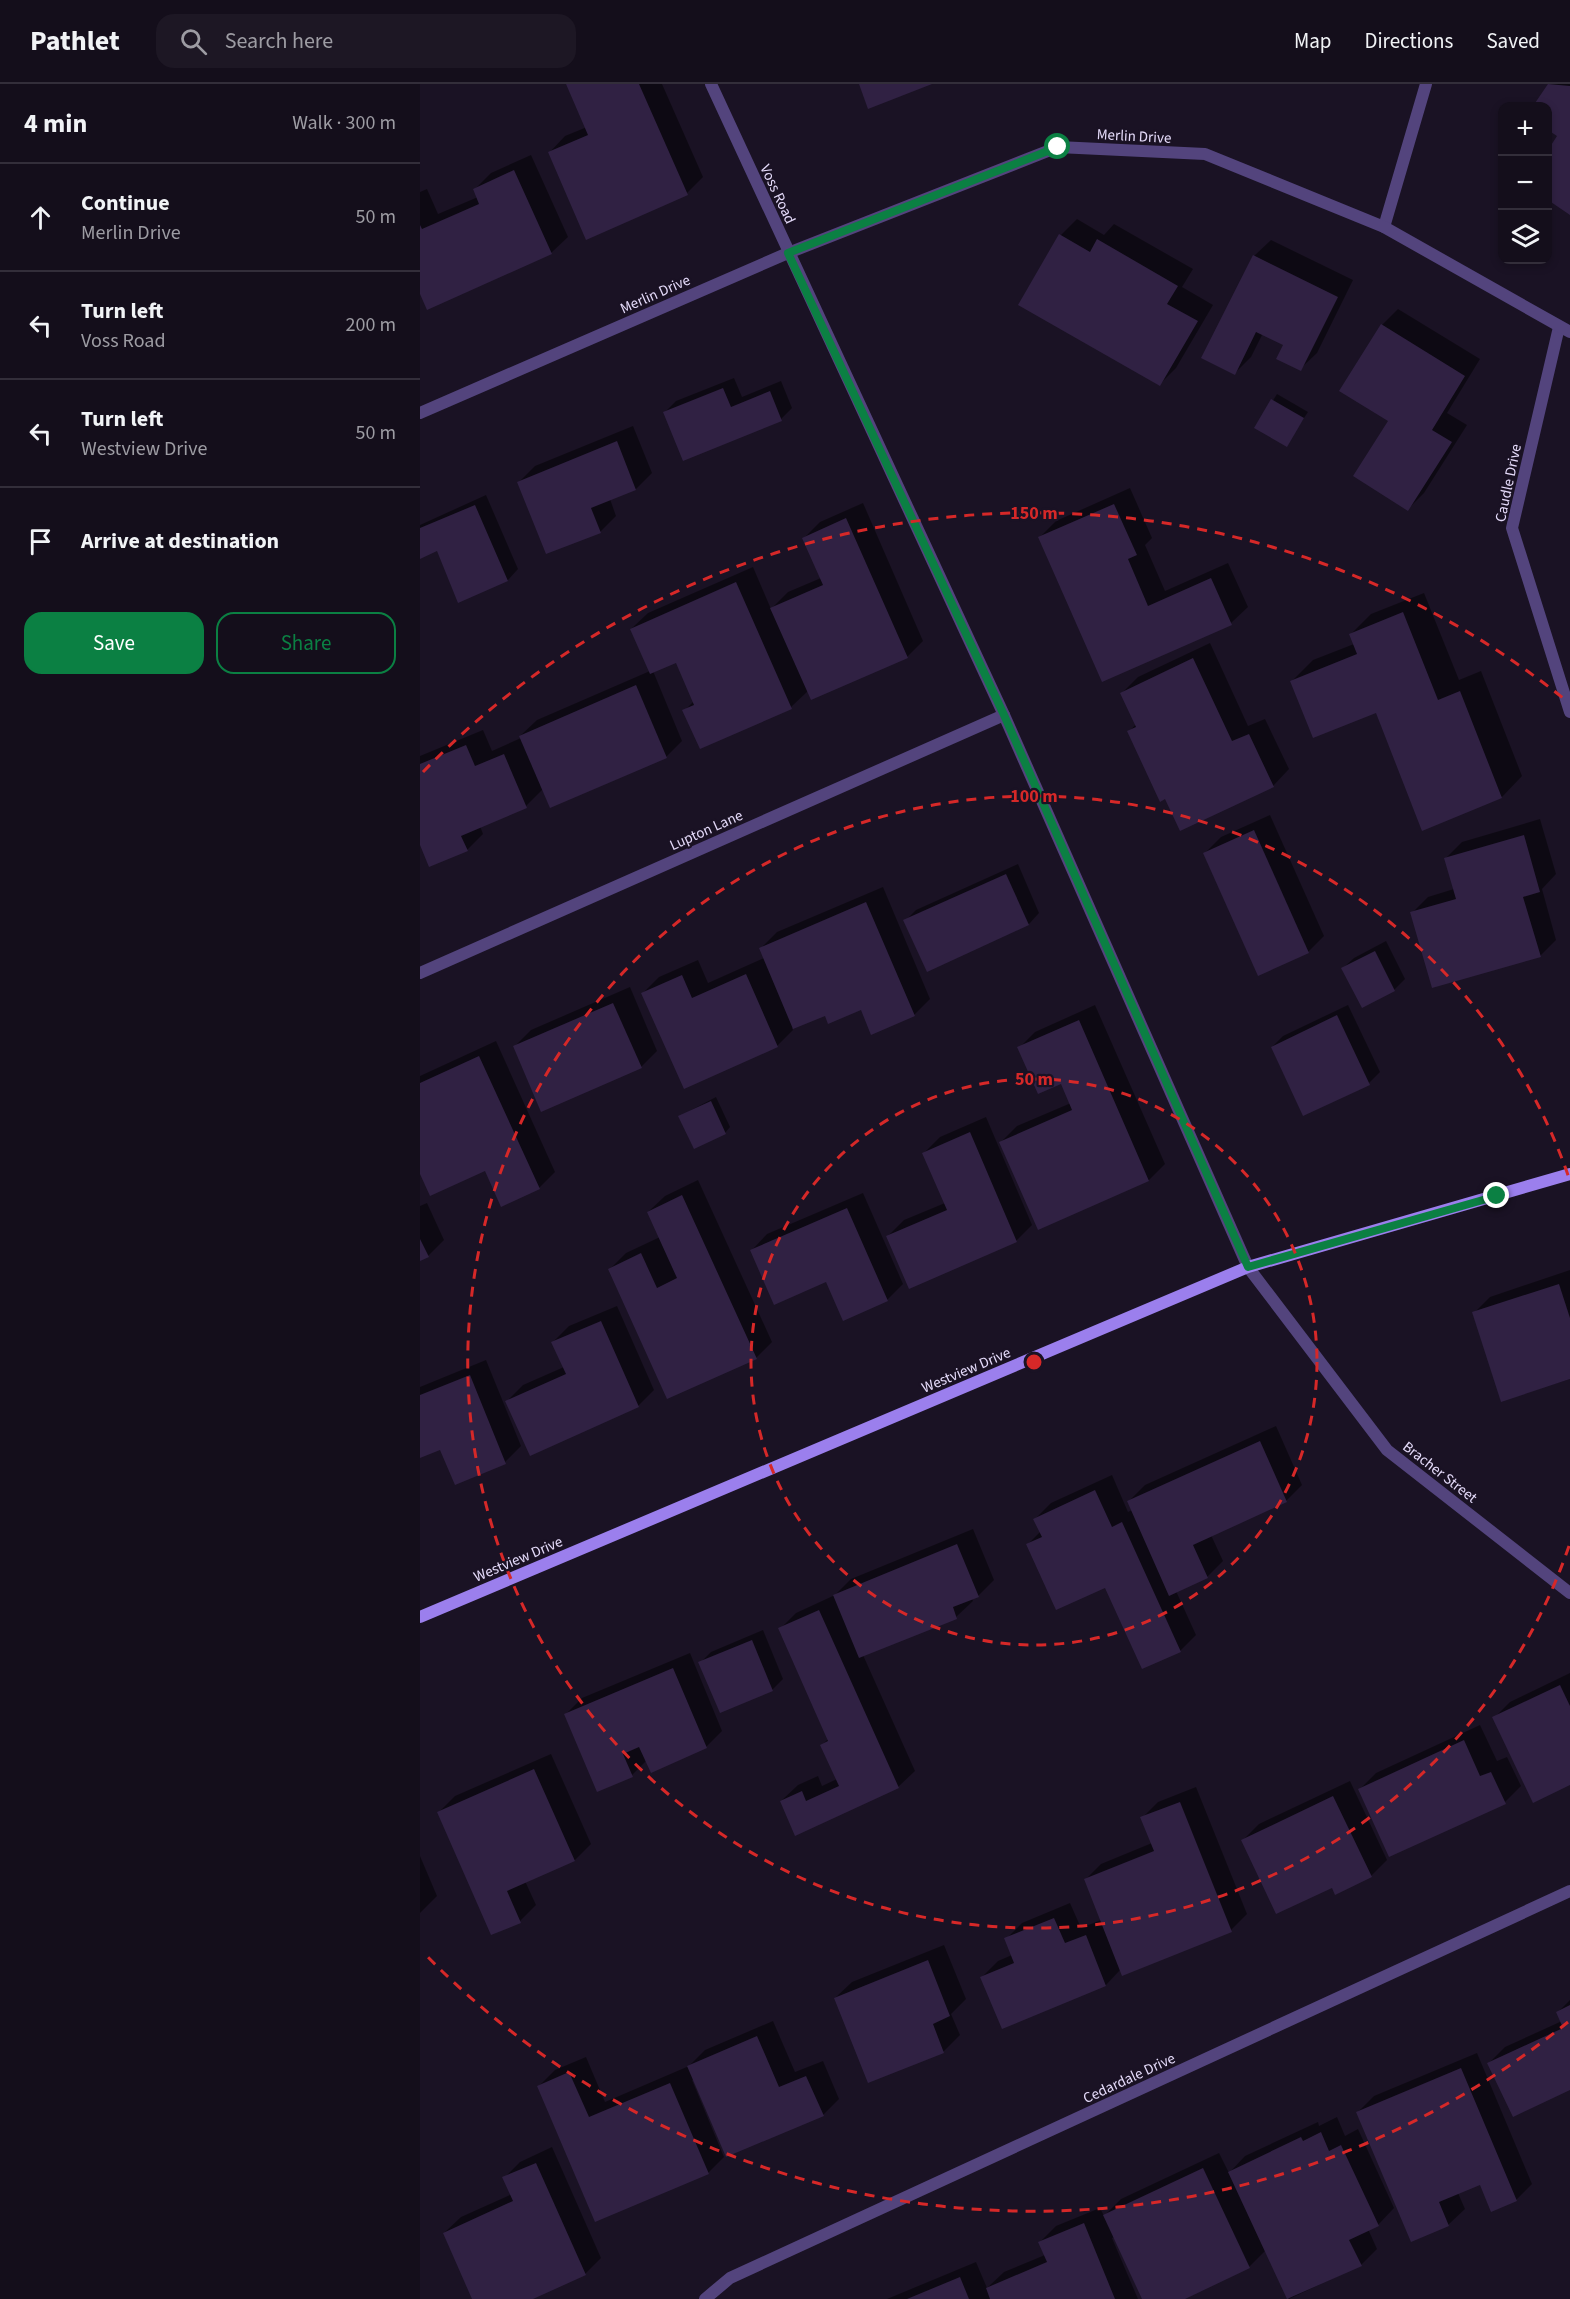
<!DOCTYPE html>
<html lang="en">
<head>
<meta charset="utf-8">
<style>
  :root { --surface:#140e1b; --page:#1d1724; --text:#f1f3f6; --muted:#9d9ca3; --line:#332e3a; --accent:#0b8043 }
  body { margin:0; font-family:"Source Sans 3",sans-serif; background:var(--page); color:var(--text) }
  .controls { position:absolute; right:18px; top:18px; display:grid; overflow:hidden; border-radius:12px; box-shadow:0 3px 9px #0003 }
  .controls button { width:54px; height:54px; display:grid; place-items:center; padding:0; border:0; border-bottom:2px solid var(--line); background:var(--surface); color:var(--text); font:30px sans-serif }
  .stop { position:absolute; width:18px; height:18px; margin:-14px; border:4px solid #0b8043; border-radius:50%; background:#fff }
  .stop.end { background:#0b8043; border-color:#fff; box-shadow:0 2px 6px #0008 }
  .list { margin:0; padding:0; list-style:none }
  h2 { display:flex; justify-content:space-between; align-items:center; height:78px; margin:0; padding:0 24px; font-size:26px }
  h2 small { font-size:20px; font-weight:400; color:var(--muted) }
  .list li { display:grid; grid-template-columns:39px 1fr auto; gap:18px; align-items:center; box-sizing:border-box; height:108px; padding:0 24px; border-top:2px solid var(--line) }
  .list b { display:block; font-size:22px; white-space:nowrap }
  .list p { margin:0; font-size:20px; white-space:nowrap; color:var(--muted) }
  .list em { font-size:20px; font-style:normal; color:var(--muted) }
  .actions { display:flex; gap:12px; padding:18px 24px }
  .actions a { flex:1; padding:14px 0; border:2px solid var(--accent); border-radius:18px; text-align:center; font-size:21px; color:var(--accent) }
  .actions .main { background:var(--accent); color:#fff }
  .icon { flex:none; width:33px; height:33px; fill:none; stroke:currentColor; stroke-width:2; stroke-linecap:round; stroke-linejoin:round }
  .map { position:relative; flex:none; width:1150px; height:2215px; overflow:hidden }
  header { display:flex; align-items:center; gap:36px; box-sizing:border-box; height:84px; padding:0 30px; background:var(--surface); border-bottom:2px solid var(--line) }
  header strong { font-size:28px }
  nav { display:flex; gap:33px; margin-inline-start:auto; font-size:21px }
  .search { width:420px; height:54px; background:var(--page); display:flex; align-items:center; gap:15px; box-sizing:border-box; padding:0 21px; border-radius:18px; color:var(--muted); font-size:22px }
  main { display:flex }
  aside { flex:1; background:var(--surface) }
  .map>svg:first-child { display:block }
  .shadow { fill:#0007 }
  .building { fill:#302143 }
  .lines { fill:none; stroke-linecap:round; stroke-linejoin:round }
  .minor { stroke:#53447d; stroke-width:12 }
  .tertiary { stroke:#53447d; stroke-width:12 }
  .secondary { stroke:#9b7fed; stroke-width:12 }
  .route { stroke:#0b8043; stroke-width:8 }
  .ring { fill:none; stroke:#d62828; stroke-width:3; stroke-dasharray:10 8 }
  .labels { text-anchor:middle; stroke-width:4.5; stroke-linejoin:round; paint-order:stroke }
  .street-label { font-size:15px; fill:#e5dbfa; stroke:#1a1224 }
  .centre { fill:#d62828; stroke:#1a1224; stroke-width:3 }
  .ring-label { font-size:18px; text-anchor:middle; font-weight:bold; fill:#d62828; stroke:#1a1224; stroke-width:4.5; stroke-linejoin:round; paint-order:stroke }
</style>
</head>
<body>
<header>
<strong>Pathlet</strong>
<div class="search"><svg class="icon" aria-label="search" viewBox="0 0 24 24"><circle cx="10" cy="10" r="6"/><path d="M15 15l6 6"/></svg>Search here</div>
<nav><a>Map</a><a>Directions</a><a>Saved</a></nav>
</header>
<main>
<aside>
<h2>4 min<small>Walk · 300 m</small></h2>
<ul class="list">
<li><svg class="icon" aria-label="ahead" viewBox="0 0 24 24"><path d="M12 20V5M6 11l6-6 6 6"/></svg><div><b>Continue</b><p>Merlin Drive</p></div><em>50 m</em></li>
<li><svg class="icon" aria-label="left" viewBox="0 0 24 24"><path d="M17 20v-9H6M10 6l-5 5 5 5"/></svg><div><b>Turn left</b><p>Voss Road</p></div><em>200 m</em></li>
<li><svg class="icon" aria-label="left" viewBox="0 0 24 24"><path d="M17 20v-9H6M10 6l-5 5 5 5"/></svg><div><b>Turn left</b><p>Westview Drive</p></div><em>50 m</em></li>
<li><svg class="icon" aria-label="arrive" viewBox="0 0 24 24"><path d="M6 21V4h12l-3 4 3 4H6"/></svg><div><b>Arrive at destination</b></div></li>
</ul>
<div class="actions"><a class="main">Save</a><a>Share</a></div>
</aside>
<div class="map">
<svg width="1150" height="2215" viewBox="0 0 1150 2215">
  <rect width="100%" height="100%" fill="#1a1224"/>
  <g class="shadow">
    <path d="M 148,0 L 242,0 L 283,93 L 267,109 L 129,69 L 145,52 L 167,43 Z"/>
    <path d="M 1129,0 L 1150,0 L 1150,129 L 1128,115 L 1128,68 L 1139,51 L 1128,44 L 1128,22 L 1115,22 Z"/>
    <path d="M 111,71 L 148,153 L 131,169 L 0,206 L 0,108 L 7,105 L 18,130 L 58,113 L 55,105 L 71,89 Z"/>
    <path d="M 657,135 L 684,151 L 694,140 L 773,185 L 762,203 L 793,221 L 756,284 L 739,301 L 600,220 L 641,151 Z"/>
    <path d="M 851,156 L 933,196 L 897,269 L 880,285 L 865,260 L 843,249 L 831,273 L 815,289 L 834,172 Z"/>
    <path d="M 978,225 L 1060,275 L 1027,329 L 1047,341 L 1004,409 L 988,425 L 970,336 L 962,241 Z"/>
    <path d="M 314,294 L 322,313 L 361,297 L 372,324 L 361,335 L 245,328 L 256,317 Z"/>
    <path d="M 857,310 L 888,328 L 866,361 L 836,344 Z"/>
    <path d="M 213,342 L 232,389 L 216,405 L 190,415 L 196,432 L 180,448 L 99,398 L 115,382 Z"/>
    <path d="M 710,404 L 732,454 L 725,461 L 745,507 L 808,479 L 828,523 L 811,539 L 683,596 L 620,453 L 636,437 Z"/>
    <path d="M 66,411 L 98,485 L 88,496 L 39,517 L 17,465 L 0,471 L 0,441 Z"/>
    <path d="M 443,419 L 503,557 L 487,573 L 388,607 L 371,623 L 280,663 L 264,627 L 274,617 L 257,577 L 233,587 L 262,657 L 246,673 L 123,705 L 106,722 L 60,742 L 63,750 L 47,766 L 0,758 L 0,672 L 63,646 L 72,667 L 101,654 L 100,652 L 117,636 L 230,587 L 211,545 L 228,529 L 333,483 L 351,525 L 368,508 L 401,494 L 384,454 L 400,438 Z"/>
    <path d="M 1004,509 L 1039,596 L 1061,587 L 1102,692 L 1082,713 L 956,627 L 872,597 L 893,576 L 934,560 L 931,550 L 951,530 Z"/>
    <path d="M 790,559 L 828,642 L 845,635 L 869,685 L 853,702 L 709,648 L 716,640 L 702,609 L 718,593 Z"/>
    <path d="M 850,731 L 904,852 L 888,868 L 785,769 L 801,753 Z"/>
    <path d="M 1120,735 L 1136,790 L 1122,805 L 1136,856 L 1120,872 L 992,829 L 1008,813 L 1034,805 L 1026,774 L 1042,758 Z"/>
    <path d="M 598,780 L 619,829 L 609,840 L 507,886 L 485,837 L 496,826 Z"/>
    <path d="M 463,803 L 510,915 L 494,931 L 442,925 L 406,930 L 372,944 L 373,946 L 357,962 L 223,909 L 239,893 L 278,876 L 288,899 L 344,874 L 341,864 L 357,848 Z"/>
    <path d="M 966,857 L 985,895 L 974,906 L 943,922 L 923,884 L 934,874 Z"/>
    <path d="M 210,903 L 237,967 L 221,983 L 95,962 L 111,946 Z"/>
    <path d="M 675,921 L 745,1080 L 729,1096 L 618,1144 L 581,1058 L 597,1042 L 651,1019 L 641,998 L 599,964 L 615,948 Z"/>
    <path d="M 928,921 L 960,988 L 949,999 L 852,963 L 863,952 Z"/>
    <path d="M 76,957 L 135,1088 L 119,1104 L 66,1085 L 0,1086 L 0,992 Z"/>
    <path d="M 296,1013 L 310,1043 L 305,1049 L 260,1032 Z"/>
    <path d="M 566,1033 L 612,1141 L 596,1157 L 468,1152 L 484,1136 L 525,1119 L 504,1069 L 520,1053 Z"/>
    <path d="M 278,1096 L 352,1258 L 336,1274 L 190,1185 L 206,1169 L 240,1153 L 228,1128 L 245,1112 Z"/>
    <path d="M 443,1109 L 483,1200 L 467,1216 L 331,1167 L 347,1150 Z"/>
    <path d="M 7,1119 L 24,1156 L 8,1172 L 0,1175 L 0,1122 Z"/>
    <path d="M 1150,1186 L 1150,1295 L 1082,1316 L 1054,1229 L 1070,1213 Z"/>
    <path d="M 197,1222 L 234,1306 L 218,1322 L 87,1317 L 103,1301 L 144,1283 L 133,1258 L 149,1242 Z"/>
    <path d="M 66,1276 L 101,1362 L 85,1378 L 21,1364 L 0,1373 L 0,1303 Z"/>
    <path d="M 856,1342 L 882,1401 L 866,1417 L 791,1451 L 803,1477 L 787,1493 L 756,1507 L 776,1551 L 760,1567 L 686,1502 L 608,1460 L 621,1447 L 615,1435 L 631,1419 L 692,1391 L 708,1428 L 712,1426 L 708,1418 L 725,1401 Z"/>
    <path d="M 553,1445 L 574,1496 L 558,1512 L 552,1514 L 553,1517 L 536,1533 L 443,1571 L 495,1687 L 478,1703 L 376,1750 L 361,1717 L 378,1701 L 398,1692 L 402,1702 L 417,1695 L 402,1661 L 408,1655 L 360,1545 L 376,1529 L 415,1511 L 431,1495 Z"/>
    <path d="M 343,1546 L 363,1595 L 352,1606 L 280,1579 L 291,1568 Z"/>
    <path d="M 270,1569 L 302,1647 L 286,1663 L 227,1676 L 212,1691 L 146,1630 L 162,1614 Z"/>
    <path d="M 1150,1589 L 1150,1700 L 1114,1717 L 1074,1634 L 1090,1618 Z"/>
    <path d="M 1060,1641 L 1077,1677 L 1087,1673 L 1101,1702 L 1085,1718 L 940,1705 L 956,1689 Z"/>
    <path d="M 131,1670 L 171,1760 L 155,1776 L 105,1797 L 116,1821 L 100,1837 L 19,1728 L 35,1712 Z"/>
    <path d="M 930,1697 L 967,1776 L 951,1792 L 912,1802 L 823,1756 L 839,1740 Z"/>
    <path d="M 776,1703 L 827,1830 L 811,1846 L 701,1885 L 686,1901 L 583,1943 L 562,1893 L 578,1877 L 592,1871 L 586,1855 L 602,1839 L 650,1819 L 661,1844 L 681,1836 L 665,1796 L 681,1780 L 732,1759 L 722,1734 L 738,1718 Z"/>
    <path d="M 0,1772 L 17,1812 L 0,1829 Z"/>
    <path d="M 524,1861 L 546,1915 L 531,1930 L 540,1951 L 524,1967 L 449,1997 L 415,1914 L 432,1898 Z"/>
    <path d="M 1150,1916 L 1150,2005 L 1093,2031 L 1069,1979 L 1085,1963 L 1142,1937 L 1138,1928 Z"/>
    <path d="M 353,1937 L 375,1988 L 403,1977 L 419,2015 L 403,2031 L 272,1996 L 304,2073 L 288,2089 L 176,2136 L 119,2002 L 135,1986 L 166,1973 L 185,2018 L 269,1982 L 285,1966 Z"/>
    <path d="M 1057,1969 L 1112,2100 L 1096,2116 L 1060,2099 L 1038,2109 L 1045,2125 L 1028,2141 L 938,2028 L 954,2012 Z"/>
    <path d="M 917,2033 L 925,2052 L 938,2045 L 974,2124 L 958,2141 L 948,2145 L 957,2165 L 941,2181 L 869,2215 L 846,2166 L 829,2183 L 761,2215 L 724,2215 L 695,2153 L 692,2154 L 718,2215 L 467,2215 L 556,2178 L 567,2204 L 584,2188 L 625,2171 L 620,2158 L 636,2142 L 680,2124 L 684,2132 L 701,2115 L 799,2069 L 809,2089 L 825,2072 L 898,2038 L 899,2042 Z"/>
    <path d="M 132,2063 L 181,2174 L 165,2190 L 109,2215 L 54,2215 L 24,2149 L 41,2133 L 92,2110 L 84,2094 L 100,2078 Z"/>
  </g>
  <g class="building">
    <path d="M 146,0 L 219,0 L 268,111 L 166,156 L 128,68 L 168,51 Z"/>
    <path d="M 439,0 L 512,0 L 448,25 Z"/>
    <path d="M 1128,0 L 1150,2 L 1150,131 L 1128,116 L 1128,66 L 1137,52 L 1128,46 L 1128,22 L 1113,22 Z"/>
    <path d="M 94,86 L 132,170 L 7,226 L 0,210 L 0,141 L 2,145 L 59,120 L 53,105 Z"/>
    <path d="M 639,150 L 670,168 L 677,155 L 758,202 L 747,220 L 778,237 L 740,302 L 598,221 Z"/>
    <path d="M 833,171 L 918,213 L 881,287 L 856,275 L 863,261 L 836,248 L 815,291 L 781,274 Z"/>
    <path d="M 961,240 L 1045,292 L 1012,346 L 1032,358 L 988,427 L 933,392 L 968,337 L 919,307 Z"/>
    <path d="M 303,304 L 311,323 L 350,307 L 362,337 L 263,377 L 243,328 Z"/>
    <path d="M 851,315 L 884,334 L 867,363 L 834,344 Z"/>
    <path d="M 197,357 L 216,406 L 171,424 L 181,449 L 126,470 L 97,398 Z"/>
    <path d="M 694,420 L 717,471 L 708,475 L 728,522 L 791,494 L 812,541 L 682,598 L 618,453 Z"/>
    <path d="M 55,421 L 88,497 L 38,519 L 17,467 L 0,475 L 0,444 Z"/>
    <path d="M 426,434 L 488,574 L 391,616 L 350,524 L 403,501 L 382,454 Z"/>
    <path d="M 316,498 L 372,625 L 280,665 L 262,626 L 274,621 L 256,579 L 230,590 L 210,545 Z"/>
    <path d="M 983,528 L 1018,616 L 1040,607 L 1082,714 L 1002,747 L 956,629 L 893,654 L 870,597 L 937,570 L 929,550 Z"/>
    <path d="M 773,574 L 812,657 L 829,650 L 854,703 L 760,747 L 745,715 L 740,718 L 707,647 L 716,643 L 700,609 Z"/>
    <path d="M 216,601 L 247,674 L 130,724 L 99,652 Z"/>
    <path d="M 46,661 L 55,682 L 84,670 L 107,724 L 41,752 L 48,767 L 9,783 L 0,761 L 0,680 Z"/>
    <path d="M 834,746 L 889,869 L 838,892 L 783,769 Z"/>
    <path d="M 1104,751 L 1120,808 L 1103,813 L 1121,873 L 1012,904 L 990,828 L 1036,815 L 1024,774 Z"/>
    <path d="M 586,790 L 609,841 L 507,888 L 483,836 Z"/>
    <path d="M 446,818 L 495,932 L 451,951 L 441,926 L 408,940 L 405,932 L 373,945 L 339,864 Z"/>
    <path d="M 955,867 L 975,907 L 942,924 L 921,884 Z"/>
    <path d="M 326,890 L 358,963 L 264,1005 L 221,909 L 262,891 L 272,914 Z"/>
    <path d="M 193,919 L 222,984 L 121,1028 L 93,962 Z"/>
    <path d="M 917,931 L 950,1001 L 883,1032 L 851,963 Z"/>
    <path d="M 659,936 L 729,1097 L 618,1146 L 579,1058 L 652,1026 L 641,1000 L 618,1010 L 597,963 Z"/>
    <path d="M 59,972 L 120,1105 L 81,1123 L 65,1087 L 10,1112 L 0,1090 L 0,999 Z"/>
    <path d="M 291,1017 L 306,1050 L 274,1065 L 258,1032 Z"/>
    <path d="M 550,1048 L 597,1158 L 489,1205 L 466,1152 L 527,1126 L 502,1069 Z"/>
    <path d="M 262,1111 L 337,1275 L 247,1315 L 188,1185 L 221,1169 L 237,1204 L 257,1194 L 227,1128 Z"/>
    <path d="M 427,1124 L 468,1217 L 423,1237 L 406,1198 L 354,1221 L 330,1166 Z"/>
    <path d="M 0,1155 L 9,1173 L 0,1177 Z"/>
    <path d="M 1139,1200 L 1150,1234 L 1150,1295 L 1081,1318 L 1052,1228 Z"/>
    <path d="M 181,1237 L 219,1323 L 110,1372 L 85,1317 L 146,1290 L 131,1258 Z"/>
    <path d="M 50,1291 L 86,1380 L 35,1401 L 20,1366 L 0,1374 L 0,1311 Z"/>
    <path d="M 840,1357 L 867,1418 L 773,1461 L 788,1494 L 749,1512 L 707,1417 Z"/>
    <path d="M 675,1406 L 692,1443 L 702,1438 L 761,1568 L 722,1585 L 685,1504 L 636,1526 L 606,1460 L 622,1453 L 613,1435 Z"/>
    <path d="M 537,1460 L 559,1513 L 533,1523 L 537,1535 L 439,1574 L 413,1511 Z"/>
    <path d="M 399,1526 L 479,1704 L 375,1752 L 360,1717 L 382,1707 L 386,1717 L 419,1702 L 400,1661 L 408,1657 L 358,1544 Z"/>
    <path d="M 332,1556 L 353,1607 L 300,1629 L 278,1578 Z"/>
    <path d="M 253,1584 L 287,1664 L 231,1689 L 219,1663 L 203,1670 L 213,1693 L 177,1708 L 144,1630 Z"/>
    <path d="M 1140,1601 L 1150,1622 L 1150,1701 L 1113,1719 L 1072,1633 Z"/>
    <path d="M 1044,1656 L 1060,1692 L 1071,1688 L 1086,1720 L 969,1773 L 938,1705 Z"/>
    <path d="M 114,1685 L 155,1777 L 87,1807 L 101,1839 L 71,1851 L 17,1728 Z"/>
    <path d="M 913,1712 L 952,1793 L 915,1811 L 912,1804 L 856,1830 L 821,1756 Z"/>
    <path d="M 760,1718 L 812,1848 L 702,1892 L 664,1795 L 734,1767 L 720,1733 Z"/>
    <path d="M 634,1834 L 645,1859 L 666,1851 L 686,1902 L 582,1945 L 560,1893 L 594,1879 L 584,1854 Z"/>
    <path d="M 508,1876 L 530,1932 L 513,1940 L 524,1969 L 448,1999 L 414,1914 Z"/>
    <path d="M 1150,1921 L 1150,2006 L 1093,2033 L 1067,1979 L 1143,1944 L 1136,1928 Z"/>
    <path d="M 337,1952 L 359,2003 L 386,1992 L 404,2032 L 306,2073 L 267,1982 Z"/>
    <path d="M 1041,1984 L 1097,2117 L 1071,2128 L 1060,2101 L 1019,2118 L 1029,2142 L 991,2158 L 936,2028 Z"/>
    <path d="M 149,1988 L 169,2033 L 250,1999 L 289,2090 L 175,2138 L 117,2002 Z"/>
    <path d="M 901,2048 L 909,2067 L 921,2061 L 959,2142 L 929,2156 L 942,2182 L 867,2215 L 808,2088 L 881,2053 L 883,2057 Z"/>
    <path d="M 116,2079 L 166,2191 L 113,2215 L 52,2215 L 23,2149 L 93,2117 L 82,2093 Z"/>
    <path d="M 783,2084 L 830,2184 L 765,2215 L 722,2215 L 683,2131 Z"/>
    <path d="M 664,2139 L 695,2215 L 570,2215 L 566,2204 L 627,2178 L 618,2158 Z"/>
    <path d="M 540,2193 L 549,2215 L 487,2215 Z"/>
  </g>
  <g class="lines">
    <g class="minor">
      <path d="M 964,143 L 1006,0"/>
      <path d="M 1139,243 L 1092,444 L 1150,628"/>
      <path d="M 0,329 L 368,169 L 638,63 L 785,70 L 964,143 L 1150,248"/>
      <path d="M 0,889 L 584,631"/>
      <path d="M 285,2215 L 310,2194 L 1150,1807"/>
    </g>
    <path class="tertiary" d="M 291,0 L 584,631 L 828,1183 L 967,1366 L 1150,1509"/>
    <path class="secondary" d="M 0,1533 L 828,1183 L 1150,1090"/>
  </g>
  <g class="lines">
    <path class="route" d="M 638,63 L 368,169 L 584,631 L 828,1183 L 1077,1112"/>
  </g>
  <g class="ring">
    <circle cx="614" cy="1278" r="283"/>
    <path d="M1149 1462A566 566 0 1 1 1149 1094"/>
    <path d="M1148 1938A849 849 0 0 1 3 1868M3 688A849 849 0 0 1 1148 618"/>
  </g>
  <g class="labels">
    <g class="street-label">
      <text transform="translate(714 52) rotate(3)" y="5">Merlin Drive</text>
      <text transform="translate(358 110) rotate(65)" y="5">Voss Road</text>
      <text transform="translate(235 210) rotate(-24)" y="5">Merlin Drive</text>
      <text transform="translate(1088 399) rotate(-78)" y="5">Caudle Drive</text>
      <text transform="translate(286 746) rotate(-24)" y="5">Lupton Lane</text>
      <text transform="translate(546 1286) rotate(-23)" y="5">Westview Drive</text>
      <text transform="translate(1020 1388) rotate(38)" y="5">Bracher Street</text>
      <text transform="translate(98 1475) rotate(-23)" y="5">Westview Drive</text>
      <text transform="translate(709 1994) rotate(-25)" y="5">Cedardale Drive</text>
    </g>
  </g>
  <circle cx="614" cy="1278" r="9" class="centre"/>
  <g class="ring-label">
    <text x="614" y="435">150 m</text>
    <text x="614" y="718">100 m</text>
    <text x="614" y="1001">50 m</text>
  </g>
</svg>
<div class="controls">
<button>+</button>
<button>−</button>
<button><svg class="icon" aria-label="layers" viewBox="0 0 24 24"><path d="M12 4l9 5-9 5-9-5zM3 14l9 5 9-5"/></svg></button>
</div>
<div class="stop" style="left:638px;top:63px"></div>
<div class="stop end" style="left:1077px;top:1112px"></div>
</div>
</main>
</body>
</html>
